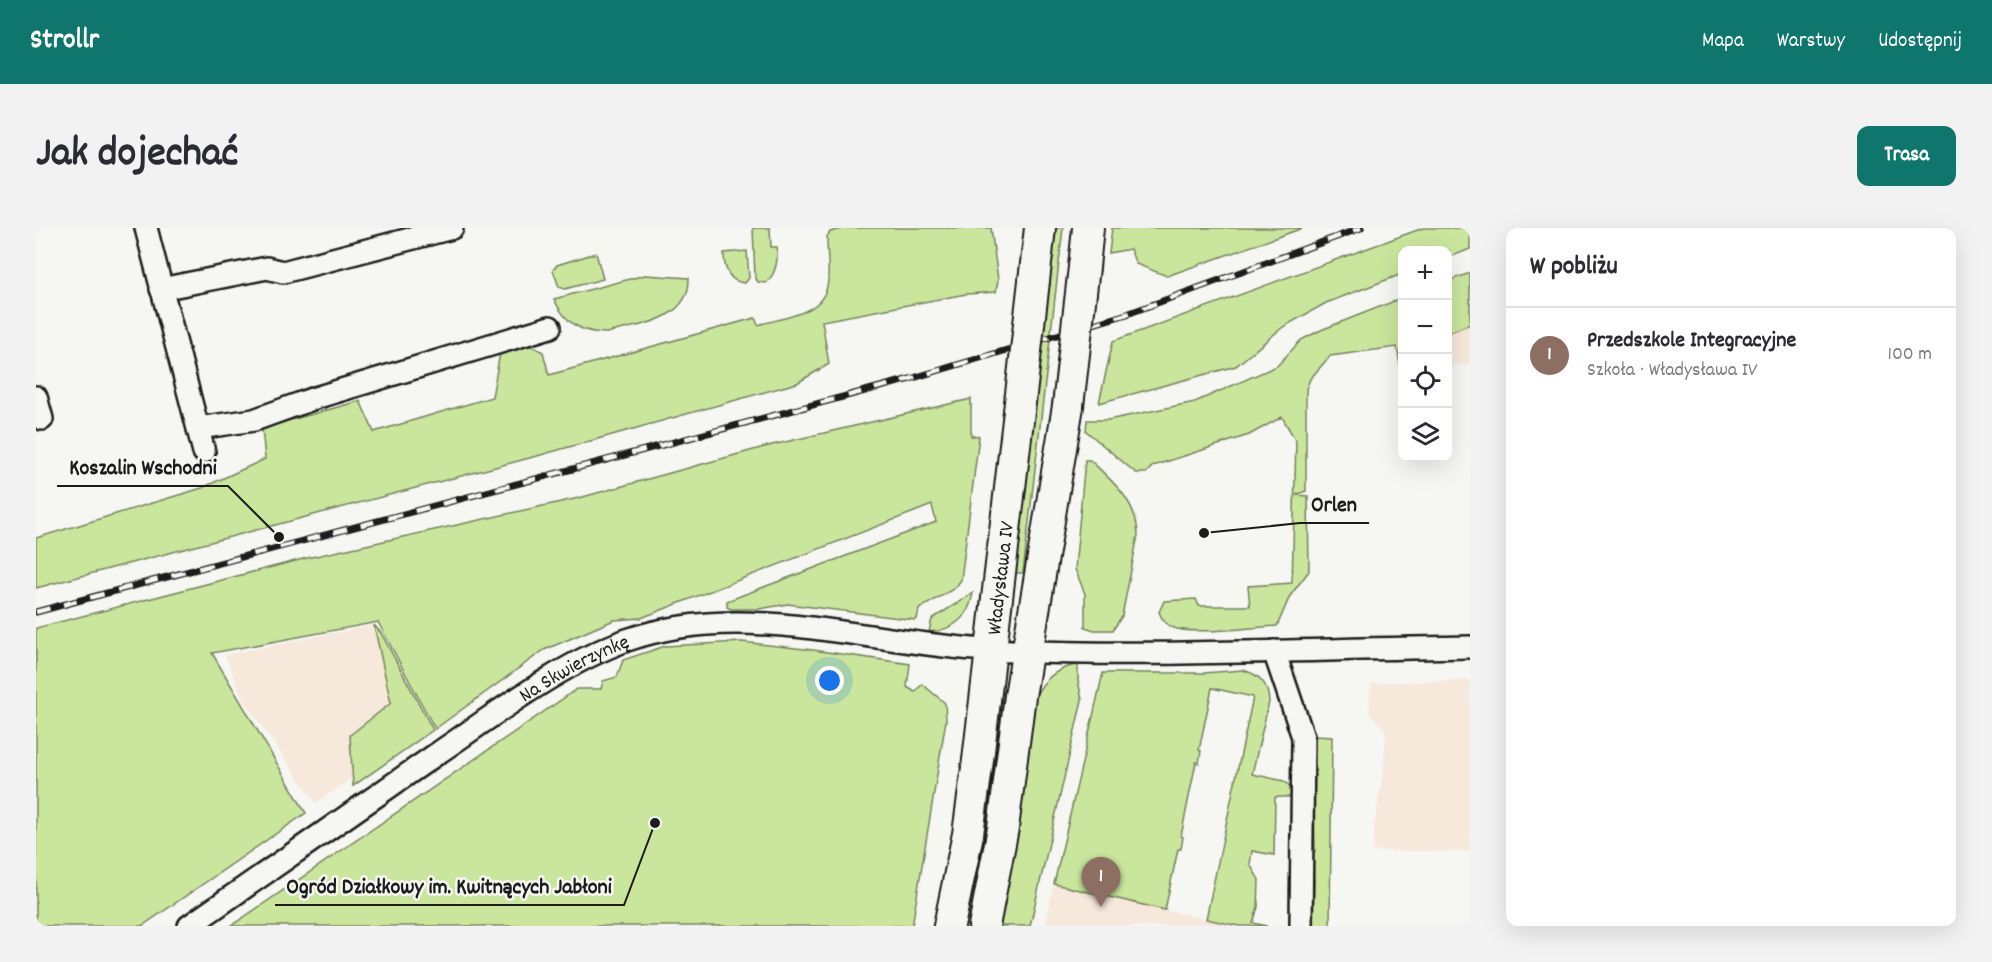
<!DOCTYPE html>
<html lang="pl">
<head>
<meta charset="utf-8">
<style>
  :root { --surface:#fff; --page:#f2f2f3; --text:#2b2b33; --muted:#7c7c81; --line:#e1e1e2; --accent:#0f766e }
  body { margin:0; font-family:Dekko,sans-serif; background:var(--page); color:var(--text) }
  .controls { position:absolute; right:18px; top:18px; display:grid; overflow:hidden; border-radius:12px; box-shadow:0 6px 24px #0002 }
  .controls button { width:54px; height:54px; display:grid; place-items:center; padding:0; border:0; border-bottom:2px solid var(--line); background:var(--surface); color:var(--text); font:30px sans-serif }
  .you { position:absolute; left:794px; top:453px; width:21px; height:21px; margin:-15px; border:4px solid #fff; border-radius:50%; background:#1a73e8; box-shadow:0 0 0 9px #1a73e833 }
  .badge { display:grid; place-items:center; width:39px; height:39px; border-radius:50%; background:var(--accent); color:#fff; font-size:20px; font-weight:700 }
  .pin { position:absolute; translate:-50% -50px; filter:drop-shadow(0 2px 3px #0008) }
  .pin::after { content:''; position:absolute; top:32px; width:21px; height:18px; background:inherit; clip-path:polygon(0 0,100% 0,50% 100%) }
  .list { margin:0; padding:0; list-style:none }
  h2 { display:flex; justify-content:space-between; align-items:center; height:78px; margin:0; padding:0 24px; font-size:26px }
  h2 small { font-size:20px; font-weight:400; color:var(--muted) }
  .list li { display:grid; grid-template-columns:39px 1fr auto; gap:18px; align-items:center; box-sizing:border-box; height:96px; padding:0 24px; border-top:2px solid var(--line) }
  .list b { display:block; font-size:22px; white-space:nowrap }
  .list p { margin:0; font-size:20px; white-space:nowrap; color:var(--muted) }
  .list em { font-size:20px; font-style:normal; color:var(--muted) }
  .icon { flex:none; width:33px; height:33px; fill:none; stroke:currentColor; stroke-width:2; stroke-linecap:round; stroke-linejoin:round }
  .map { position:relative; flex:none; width:1434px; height:698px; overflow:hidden; border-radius:12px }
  header { display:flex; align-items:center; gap:36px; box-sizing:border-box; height:84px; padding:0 30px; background:var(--accent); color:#fff }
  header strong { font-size:28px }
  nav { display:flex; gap:33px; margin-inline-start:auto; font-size:21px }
  .intro { display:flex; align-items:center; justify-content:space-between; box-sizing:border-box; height:144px; padding:0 36px }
  h1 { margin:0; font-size:42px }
  .button { padding:15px 27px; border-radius:12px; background:var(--accent); color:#fff; font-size:21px; font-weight:700 }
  main { display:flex; gap:36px; padding:0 36px }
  aside { flex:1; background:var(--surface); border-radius:12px; box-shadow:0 6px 24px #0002 }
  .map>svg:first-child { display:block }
  .built { fill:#f7e8dc }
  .green { fill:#cae69d; stroke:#73815c; stroke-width:1.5 }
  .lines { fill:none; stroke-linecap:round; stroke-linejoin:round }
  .street-casing { stroke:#1c1c1c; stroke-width:26 }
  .secondary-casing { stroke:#1c1c1c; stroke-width:34 }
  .street { stroke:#f6f6f2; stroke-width:21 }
  .secondary { stroke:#f6f6f2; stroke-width:30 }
  .rail-casing { stroke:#1c1c1c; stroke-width:7 }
  .rail { stroke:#f6f6f2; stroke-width:4.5; stroke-dasharray:14; stroke-linecap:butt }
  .secondary-bridge-casing { stroke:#1c1c1c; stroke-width:34; stroke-linecap:butt }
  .secondary-bridge { stroke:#f6f6f2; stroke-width:30 }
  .labels { text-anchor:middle; stroke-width:5; stroke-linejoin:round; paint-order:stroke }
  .street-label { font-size:21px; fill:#1c1c1c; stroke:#f6f6f2 }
  .leader { fill:none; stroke:#1c1c1c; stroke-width:2 }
  .callout-dot { fill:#1c1c1c; stroke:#f6f6f2; stroke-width:2 }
  .callout-label { font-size:22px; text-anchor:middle; font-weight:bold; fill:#1c1c1c; stroke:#f6f6f2; stroke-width:5; stroke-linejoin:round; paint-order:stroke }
</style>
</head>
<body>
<header>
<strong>Strollr</strong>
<nav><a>Mapa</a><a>Warstwy</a><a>Udostępnij</a></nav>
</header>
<div class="intro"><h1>Jak dojechać</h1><a class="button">Trasa</a></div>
<main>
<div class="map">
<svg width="1434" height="698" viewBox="0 0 1434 698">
  <rect width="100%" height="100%" fill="#f6f6f2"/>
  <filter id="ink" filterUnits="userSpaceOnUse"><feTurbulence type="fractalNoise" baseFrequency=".0167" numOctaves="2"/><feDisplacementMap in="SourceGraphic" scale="12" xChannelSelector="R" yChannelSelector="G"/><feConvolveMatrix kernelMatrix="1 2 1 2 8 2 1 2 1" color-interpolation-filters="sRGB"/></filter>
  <g filter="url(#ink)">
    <g class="built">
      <path d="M 1434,96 L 1434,137 L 1412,137 L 1412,105 Z"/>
      <path d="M 338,397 L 355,475 L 314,507 L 316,550 L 280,575 L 207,471 L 189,427 Z"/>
      <path d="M 1434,452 L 1434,623 L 1337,623 L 1338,601 L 1348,537 L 1350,503 L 1333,484 L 1335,455 Z"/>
      <path d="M 1018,656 L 1129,682 L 1203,698 L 1009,698 Z"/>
    </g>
    <g class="green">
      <path d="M 717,0 L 734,0 L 735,19 L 741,19 C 742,32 740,46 730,55 L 722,54 L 719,49 Z"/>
      <path d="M 810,0 L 955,0 L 962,52 L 960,64 L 930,66 L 786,93 L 793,136 L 761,155 L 501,228 L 0,360 L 0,310 L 166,260 L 229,231 L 226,200 L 324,173 L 338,204 L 456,169 L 464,125 L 492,116 L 507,124 L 513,147 L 719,90 L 722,97 C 748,89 790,87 792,52 C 793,38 791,23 791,9 L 794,4 Z"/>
      <path d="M 1016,0 L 1027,0 L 987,345 L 977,345 Z"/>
      <path d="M 1076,0 L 1267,0 L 1131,48 L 1100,36 L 1094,21 L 1073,25 Z"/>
      <path d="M 1387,0 L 1434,0 L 1434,21 L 1412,30 L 1412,22 L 1366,22 L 1366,46 L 1290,75 L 1247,99 L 1200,138 L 1063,175 L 1077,113 Z"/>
      <path d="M 711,23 L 713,50 L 709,55 C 692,54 688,40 688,25 Z"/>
      <path d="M 560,25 L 567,51 L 529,61 L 523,59 L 517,42 L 521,37 Z"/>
      <path d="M 1434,45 L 1434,96 L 1412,105 L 1412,53 Z"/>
      <path d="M 609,47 L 653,50 C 654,93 602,97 570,105 C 545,105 529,95 518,71 Z"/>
      <path d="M 1366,70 L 1366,137 L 1364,137 L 1361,119 L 1294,128 L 1274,151 L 1270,161 L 1270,263 L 1260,267 L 1272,268 L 1273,343 L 1254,368 L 1241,398 C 1219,399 1156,407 1138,400 C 1130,397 1126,392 1123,384 L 1128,373 L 1160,371 L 1163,378 L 1214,378 L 1212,358 L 1256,355 L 1260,213 L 1246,189 L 1213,207 L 1117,238 L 1110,245 L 1100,245 L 1050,203 L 1051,192 L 1072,192 L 1159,174 L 1241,138 L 1265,112 L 1285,102 Z"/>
      <path d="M 935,171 L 935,208 L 943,208 L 925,352 L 919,360 L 883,381 L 881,391 L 879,392 L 752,376 L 723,381 L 695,381 L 691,379 L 691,373 L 900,294 L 896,277 L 605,390 L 578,392 L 508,422 L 399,501 L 342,394 L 176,425 L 270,585 L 106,698 L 0,698 L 0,400 L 271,330 L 543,270 L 732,218 Z"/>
      <path d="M 1049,232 L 1054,232 C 1077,254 1101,273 1102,307 L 1086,388 L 1077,402 L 1058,402 L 1049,399 L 1049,366 L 1039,341 Z"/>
      <path d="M 937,365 C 933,390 918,402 893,404 L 896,391 Z"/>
      <path d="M 338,397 L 345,405 L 397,502 L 317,558 L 314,507 L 355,475 Z"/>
      <path d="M 706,414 L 777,422 L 874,436 L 871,459 L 879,464 L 886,456 L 909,475 L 910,492 L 876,698 L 195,698 L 541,461 L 565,461 L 567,453 L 581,449 L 587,432 L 629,418 Z"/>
      <path d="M 1042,437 L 1042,452 L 1046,472 L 994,698 L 960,698 L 999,469 C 1008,451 1021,439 1042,437 Z"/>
      <path d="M 1207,442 C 1225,447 1232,456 1233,474 L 1216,546 L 1248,553 L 1256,560 L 1256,569 L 1239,569 L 1238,627 L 1216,623 L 1214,636 L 1223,652 L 1222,679 L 1217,695 L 1231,698 L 1203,698 L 1170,691 L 1217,469 L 1176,460 L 1163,522 L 1165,523 L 1163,535 L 1160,534 L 1145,608 L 1147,609 L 1145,621 L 1142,621 L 1129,682 L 1018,656 L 1067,445 L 1168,445 Z"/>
      <path d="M 963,464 L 973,465 L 960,573 L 936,698 L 925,698 Z"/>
      <path d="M 1277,508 L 1296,509 L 1294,698 L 1277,698 L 1278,651 L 1272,646 L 1272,627 L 1279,623 Z"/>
    </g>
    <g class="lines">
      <defs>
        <g id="street">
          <path d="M 110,0 L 168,224"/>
          <path d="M 125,61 L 231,40 L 247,44 L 416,0"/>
          <path d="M 0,169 L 6,191"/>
          <path d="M 162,200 L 218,192 L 279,170 L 514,99"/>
          <path d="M 1238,423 L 1267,509 L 1265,698"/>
          <path id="s1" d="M 153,698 C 236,640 319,583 402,525 C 460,486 524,436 591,412 C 708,371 833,416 952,422 C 1112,430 1274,421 1434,419"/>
        </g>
        <g id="secondary">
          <path d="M 1048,39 L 1052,0"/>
          <path d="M 998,53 L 1004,0"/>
          <path id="s2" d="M 913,698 L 932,606 L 942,532 L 982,192"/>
          <path d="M 948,698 L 967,600 L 984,468 L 1032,178"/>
        </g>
      </defs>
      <use href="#street" class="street-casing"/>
      <use href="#secondary" class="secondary-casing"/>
      <use href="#street" class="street"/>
      <use href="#secondary" class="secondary"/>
      <defs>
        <path id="rail" d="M 0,384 L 874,151 L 1091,86 L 1325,0"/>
      </defs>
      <use href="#rail" class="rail-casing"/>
      <use href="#rail" class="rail"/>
      <defs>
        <g id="secondary-bridge">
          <path d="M 1032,178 L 1048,39"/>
          <path d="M 982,192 L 998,53"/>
        </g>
      </defs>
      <use href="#secondary-bridge" class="secondary-bridge-casing"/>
      <use href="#secondary-bridge" class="secondary-bridge"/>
    </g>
  </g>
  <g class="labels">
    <g class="street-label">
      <text dy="7" stroke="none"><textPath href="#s2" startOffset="352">Władysława IV</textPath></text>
      <text dy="7" stroke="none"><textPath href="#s1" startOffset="464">Na Skwierzynkę</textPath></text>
    </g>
  </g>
  <path class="leader" d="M243 309L192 258H21M1168 305L1264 295H1333M619 595L588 677H239"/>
  <g class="callout-dot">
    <circle cx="243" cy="309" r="6"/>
    <circle cx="1168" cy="305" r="6"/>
    <circle cx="619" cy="595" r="6"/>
  </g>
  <g class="callout-label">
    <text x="107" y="246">Koszalin Wschodni</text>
    <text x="1298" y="283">Orlen</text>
    <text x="413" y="665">Ogród Działkowy im. Kwitnących Jabłoni</text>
  </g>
</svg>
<div class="controls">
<button>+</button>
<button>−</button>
<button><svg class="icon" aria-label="locate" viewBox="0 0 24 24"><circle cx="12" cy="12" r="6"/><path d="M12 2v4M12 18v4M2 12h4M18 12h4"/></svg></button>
<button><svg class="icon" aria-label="layers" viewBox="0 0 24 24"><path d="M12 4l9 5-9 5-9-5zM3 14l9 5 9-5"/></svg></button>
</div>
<div class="you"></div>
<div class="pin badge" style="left:1065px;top:679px;background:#8d6e63">1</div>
</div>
<aside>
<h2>W pobliżu<small></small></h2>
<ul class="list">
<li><span class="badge" style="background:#8d6e63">1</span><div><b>Przedszkole Integracyjne</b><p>Szkoła · Władysława IV</p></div><em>100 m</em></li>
</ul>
</aside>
</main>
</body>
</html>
